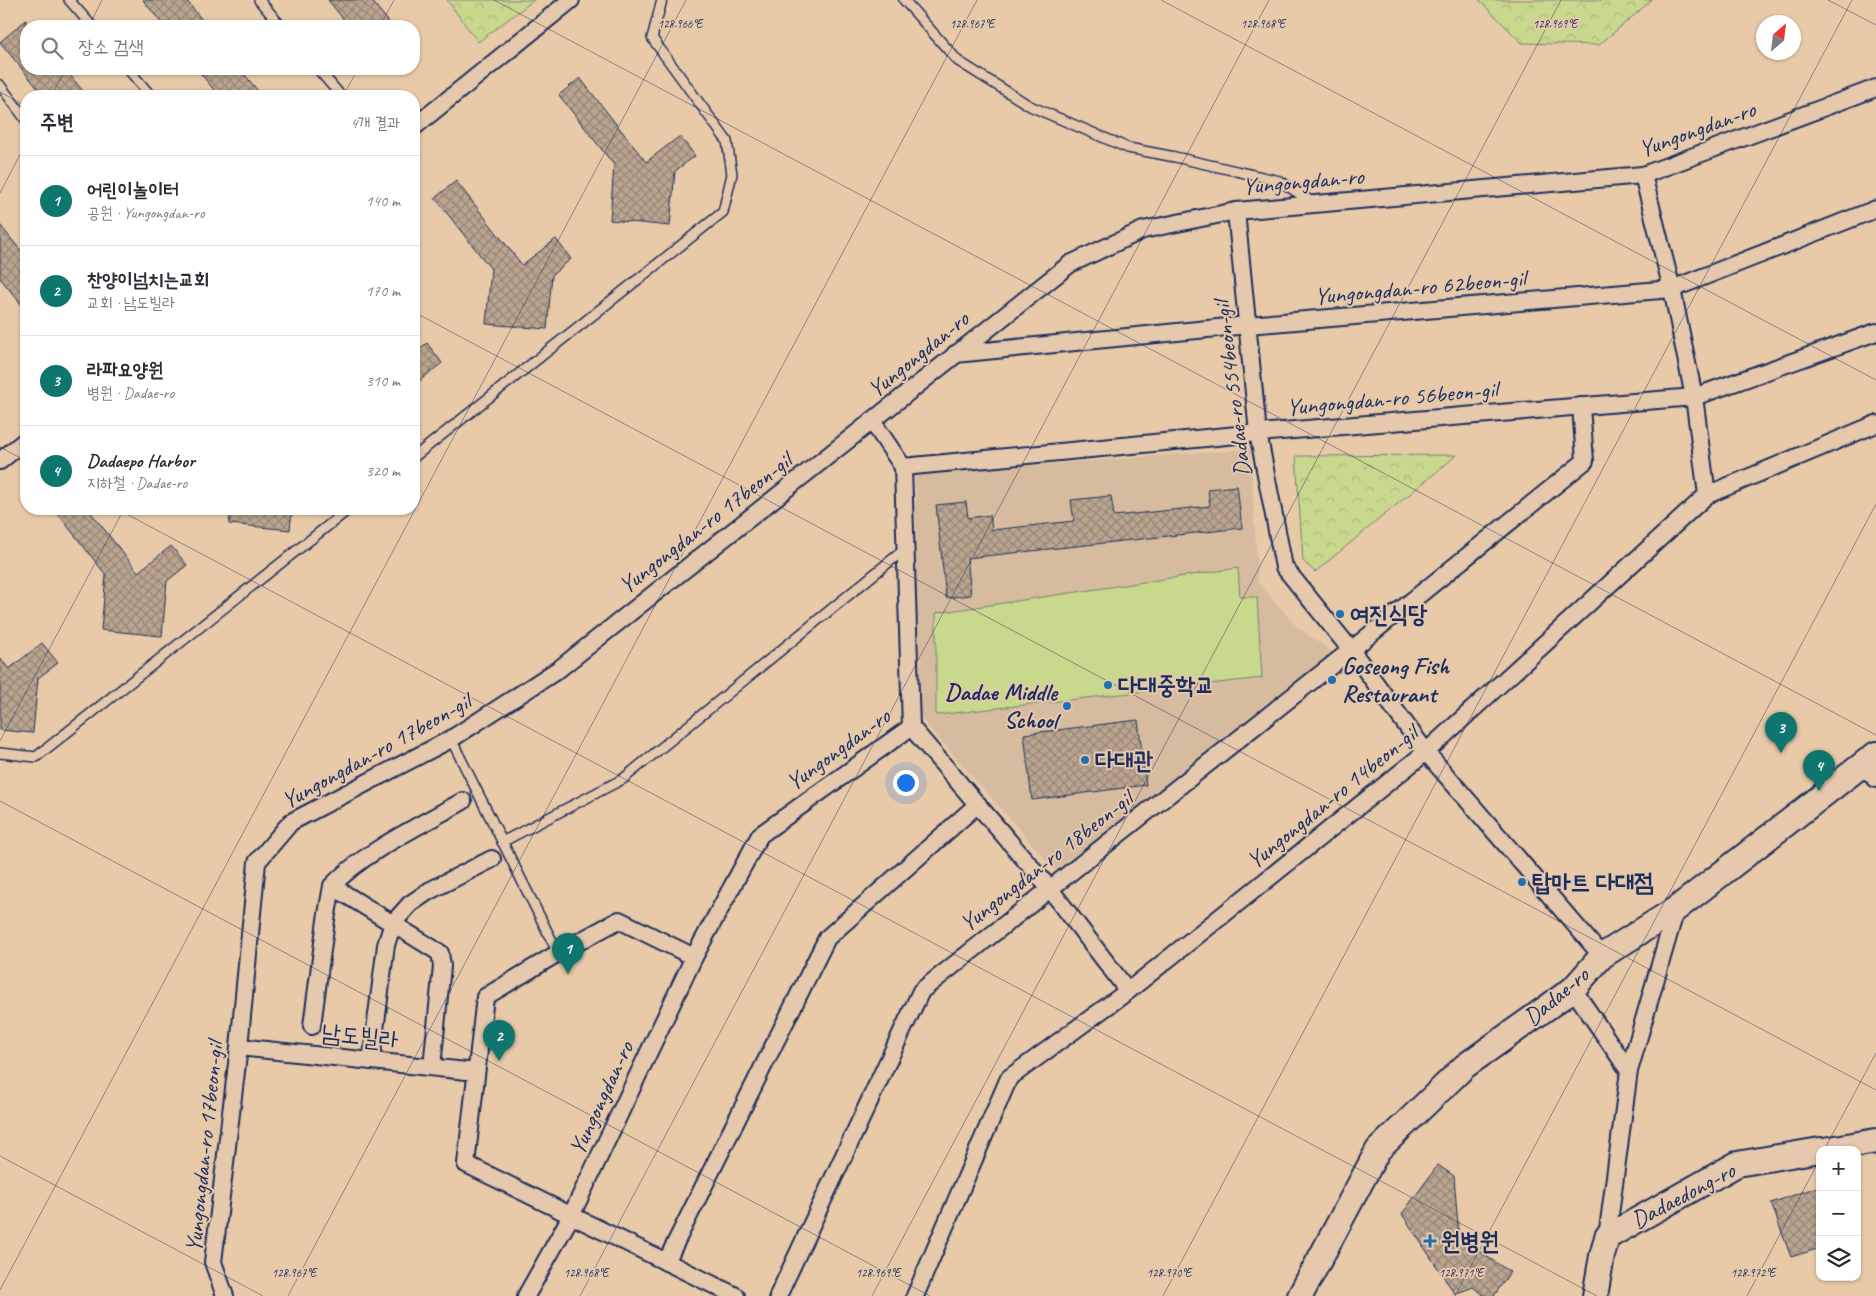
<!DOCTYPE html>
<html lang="ko">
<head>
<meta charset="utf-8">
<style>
  :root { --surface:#fff; --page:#f7f7f7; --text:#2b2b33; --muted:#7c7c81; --line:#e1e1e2; --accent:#0f766e }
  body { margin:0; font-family:Caveat,"Poor Story",sans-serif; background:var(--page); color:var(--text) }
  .controls { position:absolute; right:15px; bottom:15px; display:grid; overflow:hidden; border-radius:10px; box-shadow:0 1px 4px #0004 }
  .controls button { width:45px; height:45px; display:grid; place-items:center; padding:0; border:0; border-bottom:1px solid var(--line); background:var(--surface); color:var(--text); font:25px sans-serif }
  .compass { position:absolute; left:1756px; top:15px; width:45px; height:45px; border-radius:50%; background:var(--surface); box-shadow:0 1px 4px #0004; rotate:28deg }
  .you { position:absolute; left:905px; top:782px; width:18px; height:18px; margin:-12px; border:4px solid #fff; border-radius:50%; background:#1a73e8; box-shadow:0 0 0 8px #1a73e833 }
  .badge { display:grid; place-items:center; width:32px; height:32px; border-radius:50%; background:var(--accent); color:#fff; font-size:16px; font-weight:700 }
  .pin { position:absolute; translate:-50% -41px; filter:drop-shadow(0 1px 2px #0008) }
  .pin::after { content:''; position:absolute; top:26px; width:18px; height:15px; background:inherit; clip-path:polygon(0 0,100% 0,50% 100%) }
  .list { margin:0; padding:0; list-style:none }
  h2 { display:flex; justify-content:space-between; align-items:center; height:65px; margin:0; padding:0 20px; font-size:21px }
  h2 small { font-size:16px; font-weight:400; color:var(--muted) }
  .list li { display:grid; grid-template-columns:32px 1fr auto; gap:15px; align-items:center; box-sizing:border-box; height:90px; padding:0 20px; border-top:1px solid var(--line) }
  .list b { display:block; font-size:19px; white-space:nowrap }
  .list p { margin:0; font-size:16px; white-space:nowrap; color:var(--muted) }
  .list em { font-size:16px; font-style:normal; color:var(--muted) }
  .icon { flex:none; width:28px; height:28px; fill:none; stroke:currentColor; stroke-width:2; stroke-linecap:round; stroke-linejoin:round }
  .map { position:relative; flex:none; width:1876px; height:1296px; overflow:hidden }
  .search { position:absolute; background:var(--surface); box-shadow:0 1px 4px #0004; left:20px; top:20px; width:400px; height:55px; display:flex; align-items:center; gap:12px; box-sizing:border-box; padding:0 18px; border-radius:20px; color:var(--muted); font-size:19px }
  .panel { position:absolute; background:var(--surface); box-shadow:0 1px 4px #0004; left:20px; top:90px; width:400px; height:425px; border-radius:20px }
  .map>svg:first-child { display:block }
  .built { fill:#d6bb9f }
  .park { fill:url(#park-crowns); stroke:#728475 }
  .pitch { fill:#c8d88c; stroke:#728475 }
  .building { fill:url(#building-cross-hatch); stroke:#1b2f5e }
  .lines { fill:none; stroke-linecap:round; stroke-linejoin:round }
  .lane-casing { stroke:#1b2f5e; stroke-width:12 }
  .street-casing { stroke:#1b2f5e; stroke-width:20 }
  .secondary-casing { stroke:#1b2f5e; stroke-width:28 }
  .lane { stroke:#e6c8ac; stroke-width:9 }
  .street { stroke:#e6c8ac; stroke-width:16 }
  .secondary { stroke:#e6c8ac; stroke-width:24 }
  .ticks { fill:none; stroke:#1b2f5e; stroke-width:1; stroke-opacity:0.45 }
  .poi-dot { fill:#1f6fb2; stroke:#e6c8ac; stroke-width:2 }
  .labels { text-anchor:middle; stroke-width:4; stroke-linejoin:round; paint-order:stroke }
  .street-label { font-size:24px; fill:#1b2f5e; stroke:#e6c8ac }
  .poi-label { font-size:24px; font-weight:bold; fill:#1b2f5e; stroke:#e6c8ac; text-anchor:start }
  .ticks-label { font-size:12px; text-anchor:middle; fill:#1b2f5e; stroke:#e6c8ac; stroke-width:4; stroke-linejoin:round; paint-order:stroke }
</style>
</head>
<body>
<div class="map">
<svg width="1876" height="1296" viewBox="0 0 1876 1296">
  <defs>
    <pattern id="park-crowns" width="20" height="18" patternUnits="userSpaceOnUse" patternTransform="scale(1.25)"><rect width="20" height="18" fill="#c8d88c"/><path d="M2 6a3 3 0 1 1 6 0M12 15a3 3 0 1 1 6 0" fill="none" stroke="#abba7b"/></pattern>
    <pattern id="building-cross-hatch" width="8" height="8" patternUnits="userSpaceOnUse" patternTransform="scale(1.25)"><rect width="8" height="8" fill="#baa58f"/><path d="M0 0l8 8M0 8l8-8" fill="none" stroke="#968778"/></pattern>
  </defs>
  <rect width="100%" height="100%" fill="#e8c9a8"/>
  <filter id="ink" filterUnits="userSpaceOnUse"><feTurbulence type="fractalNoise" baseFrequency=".02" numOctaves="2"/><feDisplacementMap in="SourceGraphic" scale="10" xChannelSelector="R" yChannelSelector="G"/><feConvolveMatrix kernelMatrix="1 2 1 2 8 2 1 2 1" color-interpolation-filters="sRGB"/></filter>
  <g filter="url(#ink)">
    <path class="built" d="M 1250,449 L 1258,582 L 1296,626 L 1335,654 L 1058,873 L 918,715 L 915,474 Z"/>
    <g class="park">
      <path d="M 447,0 L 534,0 L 478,42 Z"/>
      <path d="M 1479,0 L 1652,0 L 1599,45 L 1522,43 Z"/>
      <path d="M 1457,455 L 1315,572 L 1303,561 L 1296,456 Z"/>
    </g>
    <path class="pitch" d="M 1238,568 L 1240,597 L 1257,597 L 1262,678 L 936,715 L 936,613 Z"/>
    <g class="building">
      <path d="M 143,0 L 186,0 L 207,26 L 164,26 Z"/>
      <path d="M 328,0 L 371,0 L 392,26 L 349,26 Z"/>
      <path d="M 26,20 L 26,69 L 65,69 L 87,96 L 44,96 L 0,42 Z"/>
      <path d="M 197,69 L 240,69 L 262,96 L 219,96 Z"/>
      <path d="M 580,78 L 646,162 L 680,136 L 695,156 L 675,171 L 670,226 L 610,220 L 614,165 L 559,95 Z"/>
      <path d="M 456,181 L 522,265 L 556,239 L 571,259 L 552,275 L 547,329 L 486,324 L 491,269 L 435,198 Z"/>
      <path d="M 0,225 L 26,257 L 26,310 L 0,278 Z"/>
      <path d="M 427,343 L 442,363 L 414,385 L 414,353 Z"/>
      <path d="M 1237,486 L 1242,528 L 967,558 L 971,595 L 946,598 L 936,505 L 966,502 L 968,518 L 990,515 L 992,530 L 1074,521 L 1071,500 L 1111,496 L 1114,516 L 1210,506 L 1208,489 Z"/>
      <path d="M 54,509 L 88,509 L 138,572 L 171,546 L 187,565 L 167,581 L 162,636 L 101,630 L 106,575 Z"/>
      <path d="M 231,509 L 292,509 L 290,530 L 229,524 Z"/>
      <path d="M 42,643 L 58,663 L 38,678 L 33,733 L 0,730 L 0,658 L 9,669 Z"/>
      <path d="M 1138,720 L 1146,785 L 1032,800 L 1024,734 Z"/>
      <path d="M 1438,1165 L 1454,1176 L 1459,1238 L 1510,1272 L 1494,1296 L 1484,1296 L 1473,1287 L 1455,1294 L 1402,1214 Z"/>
      <path d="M 1820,1186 L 1820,1248 L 1791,1257 L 1771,1203 Z"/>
    </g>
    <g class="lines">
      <defs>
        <g id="lane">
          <path d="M 69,0 L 92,26"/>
          <path d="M 259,0 L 281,26"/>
          <path d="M 904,0 L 958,61 L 1030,106 L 1128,148 L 1175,157 L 1280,181 L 1312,202"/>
          <path d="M 128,69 L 151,96"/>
          <path d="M 318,69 L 341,96"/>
          <path d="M 0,85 L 26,120"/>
          <path d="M 414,457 L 723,212 L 732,174 L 727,141 L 652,38 L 662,0"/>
          <path d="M 451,739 L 558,953"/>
          <path d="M 0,753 L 36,757 L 349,509"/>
          <path d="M 502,842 L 623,779 L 905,549"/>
        </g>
        <g id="street">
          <path d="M 414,127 L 571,0"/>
          <path d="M 1643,175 L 1672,289 L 1694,397 L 1707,495"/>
          <path d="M 1236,211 L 1258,433 L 1284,567 L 1351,650 L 1426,752 L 1602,956"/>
          <path d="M 955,354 L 1248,325 L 1672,289 L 1876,209"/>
          <path d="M 0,461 L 26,440"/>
          <path d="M 903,467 L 1258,433 L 1694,397 L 1876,332"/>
          <path d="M 911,727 L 903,467 L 872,421 L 1070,264 L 1143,230 L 1236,211 L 1643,175 L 1876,88"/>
          <path d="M 911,727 L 1050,889 L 1128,991"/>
          <path d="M 1862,766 L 1876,779"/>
          <path d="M 694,957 L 619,920 L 558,953 L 485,997 L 466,1164 L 736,1296"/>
          <path d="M 1573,989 L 1629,1071"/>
          <path d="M 312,1026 L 326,920 L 332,886"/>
          <path d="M 239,1047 L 476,1072"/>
          <path d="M 371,1061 L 386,945 L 393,923 L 410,904 L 429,891 L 492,859"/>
          <path d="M 432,1067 L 442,966 L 440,953 L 332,886 C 363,852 423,824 463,801"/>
          <path d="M 1607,1237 L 1629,1071 L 1676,909"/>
          <path d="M 666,1262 L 827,938 L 978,804"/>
          <path d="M 225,1296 L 213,1262 L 239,1047 L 257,862 L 291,822 L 451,739 L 559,669 L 872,421"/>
          <path d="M 526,1296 L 571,1216 L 694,957 L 760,835 L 911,727"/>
          <path d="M 778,1296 L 921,991 L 1351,650 L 1585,461 L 1581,406"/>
          <path d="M 915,1296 L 1009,1078 L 1128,991 L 1426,752 L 1707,495 L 1876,424"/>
        </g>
        <g id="secondary">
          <path d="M 1824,1150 L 1876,1141"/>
          <path d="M 1300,1296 L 1378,1150 L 1465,1066 L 1573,989 L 1602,956 L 1676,909 L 1876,754"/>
          <path d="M 1595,1296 L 1602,1256 L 1607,1237 L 1737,1164 L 1820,1150"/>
        </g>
      </defs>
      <use href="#lane" class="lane-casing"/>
      <use href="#street" class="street-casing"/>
      <use href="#secondary" class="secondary-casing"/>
      <use href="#lane" class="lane"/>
      <use href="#street" class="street"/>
      <use href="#secondary" class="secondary"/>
    </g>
  </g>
  <path class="ticks" d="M 494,0 L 1876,735M 1161,0 L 1876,380M 1828,0 L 1876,25M 89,26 L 102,0M 380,26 L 394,0M 0,92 L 26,106M 51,96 L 66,69M 343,96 L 358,69M 0,193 L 26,143M 414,312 L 1876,1090M 0,447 L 26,461M 117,509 L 1597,1296M 0,741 L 124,509M 0,801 L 930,1296M 1824,1150 L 1876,1053M 0,1156 L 263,1296M 0,1290 L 686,0M 288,1296 L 977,0M 580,1296 L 1269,0M 872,1296 L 1561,0M 1163,1296 L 1852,0M 1455,1296 L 1876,504M 1747,1296 L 1820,1159"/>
  <g class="poi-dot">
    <circle cx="1340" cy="614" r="5"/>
    <circle cx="1332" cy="680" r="5"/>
    <circle cx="1108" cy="685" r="5"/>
    <circle cx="1067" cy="706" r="5"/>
    <circle cx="1085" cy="760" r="5"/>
    <circle cx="1522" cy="882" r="5"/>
    <path d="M1427.5 1233.5h5v5h5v5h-5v5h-5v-5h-5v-5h5z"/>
  </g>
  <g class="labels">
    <g class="street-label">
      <text transform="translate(1697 129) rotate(-20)" y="8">Yungongdan-ro</text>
      <text transform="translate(1303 181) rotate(-5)" y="8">Yungongdan-ro</text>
      <text transform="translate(1420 287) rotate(-5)" y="8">Yungongdan-ro 62beon-gil</text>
      <text transform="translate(918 354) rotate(-39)" y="8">Yungongdan-ro</text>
      <text transform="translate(1232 389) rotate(-97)" y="8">Dadae-ro 554beon-gil</text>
      <text transform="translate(1392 398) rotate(-5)" y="8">Yungongdan-ro 56beon-gil</text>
      <text transform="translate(705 523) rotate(-38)" y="8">Yungongdan-ro 17beon-gil</text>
      <text transform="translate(838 749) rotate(-36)" y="8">Yungongdan-ro</text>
      <text transform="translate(376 751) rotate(-29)" y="8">Yungongdan-ro 17beon-gil</text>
      <text transform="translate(1332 797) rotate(-39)" y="8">Yungongdan-ro 14beon-gil</text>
      <text transform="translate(1046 861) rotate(-38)" y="8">Yungongdan-ro 18beon-gil</text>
      <text transform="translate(1556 996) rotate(-40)" y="8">Dadae-ro</text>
      <text transform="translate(360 1036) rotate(6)" y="8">남도빌라</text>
      <text transform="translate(601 1098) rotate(-65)" y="8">Yungongdan-ro</text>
      <text transform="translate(204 1147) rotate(-84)" y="8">Yungongdan-ro 17beon-gil</text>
      <text transform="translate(1683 1195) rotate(-28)" y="8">Dadaedong-ro</text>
    </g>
    <g class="poi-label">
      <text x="1350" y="622">여진식당</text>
      <text x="1342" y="674">Goseong Fish<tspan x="1342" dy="28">Restaurant</tspan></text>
      <text x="1118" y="693">다대중학교</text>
      <text x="1057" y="700" text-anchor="end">Dadae Middle<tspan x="1057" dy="28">School</tspan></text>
      <text x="1095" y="768">다대관</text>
      <text x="1532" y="890">탑마트 다대점</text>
      <text x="1441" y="1249">원병원</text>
    </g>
  </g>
  <g class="ticks-label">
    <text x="680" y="28">128.966°E</text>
    <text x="972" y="28">128.967°E</text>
    <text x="1263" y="28">128.968°E</text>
    <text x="1555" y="28">128.969°E</text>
    <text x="294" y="1277">128.967°E</text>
    <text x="586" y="1277">128.968°E</text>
    <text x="878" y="1277">128.969°E</text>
    <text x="1169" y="1277">128.970°E</text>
    <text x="1461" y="1277">128.971°E</text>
    <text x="1753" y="1277">128.972°E</text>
  </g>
</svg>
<div class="controls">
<button>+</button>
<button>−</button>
<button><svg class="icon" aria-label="layers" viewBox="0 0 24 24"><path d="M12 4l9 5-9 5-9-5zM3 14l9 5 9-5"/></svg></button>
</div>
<svg class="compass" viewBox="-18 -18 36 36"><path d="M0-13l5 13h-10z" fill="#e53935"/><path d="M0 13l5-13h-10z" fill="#7c7c81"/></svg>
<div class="you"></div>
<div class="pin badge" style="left:568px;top:974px">1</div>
<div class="pin badge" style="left:499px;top:1061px">2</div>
<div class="pin badge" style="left:1781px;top:753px">3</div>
<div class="pin badge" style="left:1819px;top:791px">4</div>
<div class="search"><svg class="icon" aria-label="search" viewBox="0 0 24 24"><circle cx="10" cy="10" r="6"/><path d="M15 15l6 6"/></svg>장소 검색</div>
<section class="panel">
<h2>주변<small>4개 결과</small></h2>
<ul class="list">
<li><span class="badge">1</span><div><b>어린이놀이터</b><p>공원 · Yungongdan-ro</p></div><em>140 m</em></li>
<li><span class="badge">2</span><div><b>찬양이넘치는교회</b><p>교회 · 남도빌라</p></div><em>170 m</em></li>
<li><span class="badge">3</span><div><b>라파요양원</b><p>병원 · Dadae-ro</p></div><em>310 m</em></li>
<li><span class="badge">4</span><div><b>Dadaepo Harbor</b><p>지하철 · Dadae-ro</p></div><em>320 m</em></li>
</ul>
</section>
</div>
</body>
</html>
